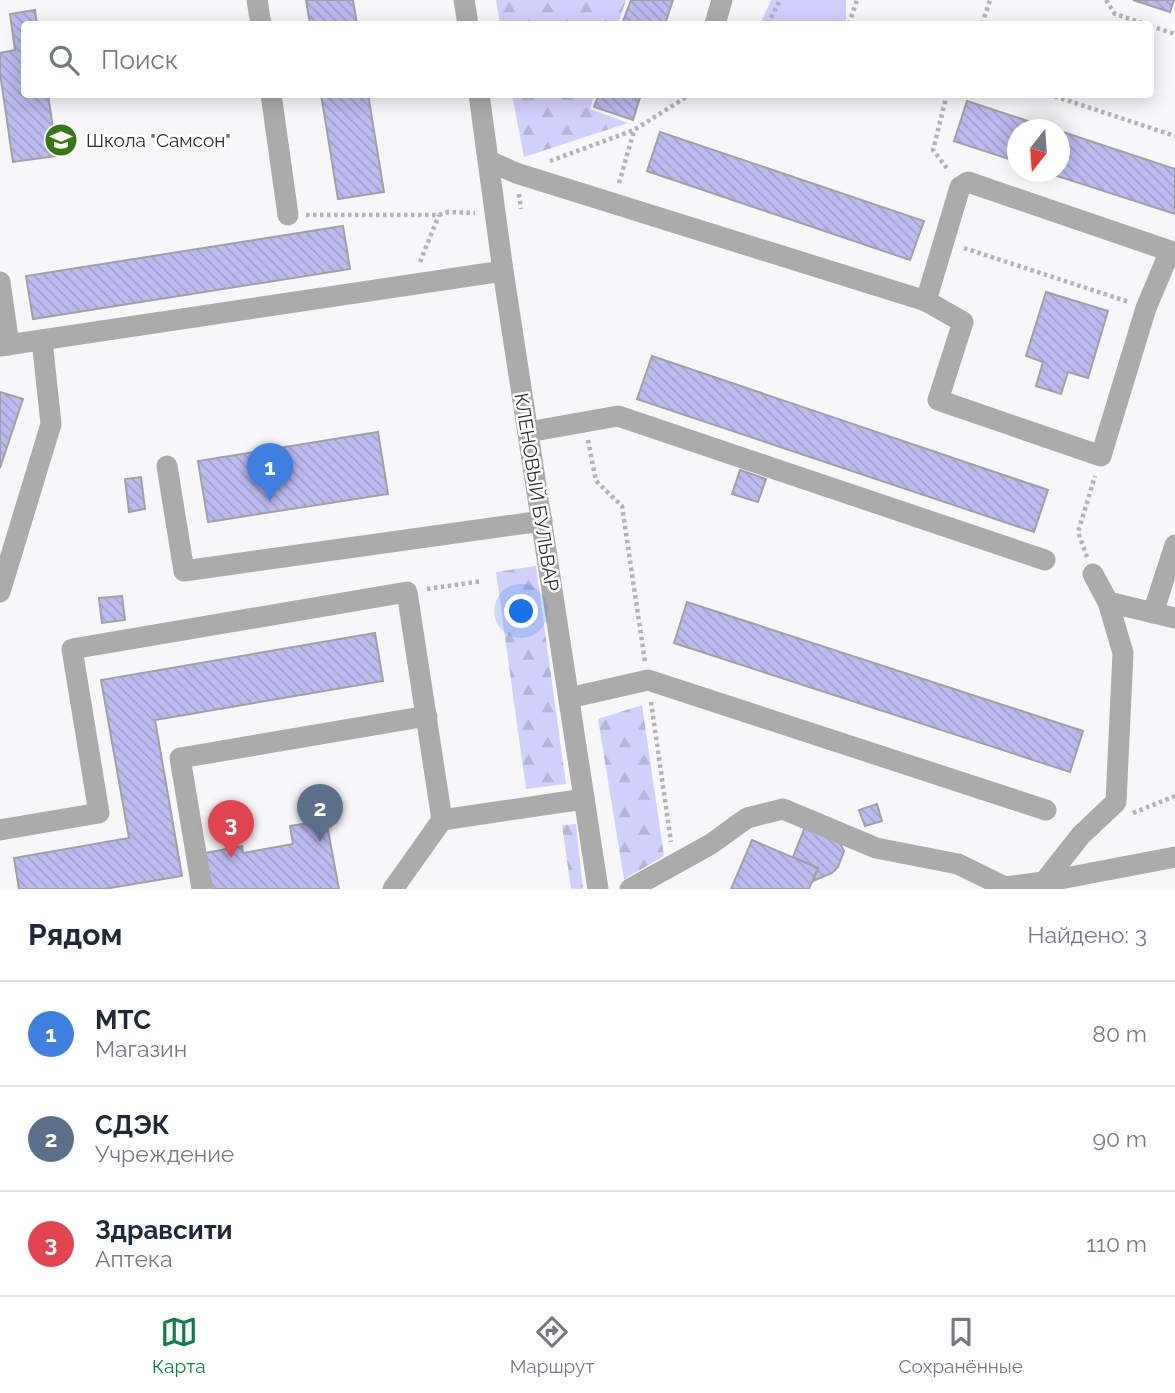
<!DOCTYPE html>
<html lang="ru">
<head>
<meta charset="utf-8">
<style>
  :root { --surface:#fff; --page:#f2f2f3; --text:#1f2937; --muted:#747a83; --line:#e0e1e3; --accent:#0b8043 }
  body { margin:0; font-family:Raleway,sans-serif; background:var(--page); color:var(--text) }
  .compass { position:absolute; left:1007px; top:119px; width:63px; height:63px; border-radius:50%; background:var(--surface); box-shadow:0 4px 18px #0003; rotate:197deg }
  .you { position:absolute; left:522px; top:612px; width:24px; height:24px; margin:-18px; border:5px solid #fff; border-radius:50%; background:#1a73e8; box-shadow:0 0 0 10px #1a73e833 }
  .badge { display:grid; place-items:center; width:46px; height:46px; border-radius:50%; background:var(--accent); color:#fff; font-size:23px; font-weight:700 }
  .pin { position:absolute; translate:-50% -58px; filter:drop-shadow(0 2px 4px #0008) }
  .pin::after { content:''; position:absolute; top:37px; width:24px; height:21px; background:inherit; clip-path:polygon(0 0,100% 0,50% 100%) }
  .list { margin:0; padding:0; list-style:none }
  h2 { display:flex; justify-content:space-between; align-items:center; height:91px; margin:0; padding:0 28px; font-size:30px }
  h2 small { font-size:23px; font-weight:400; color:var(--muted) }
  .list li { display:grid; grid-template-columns:46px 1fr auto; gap:21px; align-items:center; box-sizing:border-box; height:105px; padding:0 28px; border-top:2px solid var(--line) }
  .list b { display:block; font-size:26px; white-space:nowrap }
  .list p { margin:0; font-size:23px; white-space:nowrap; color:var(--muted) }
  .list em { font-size:23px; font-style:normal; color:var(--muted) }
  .icon { flex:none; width:38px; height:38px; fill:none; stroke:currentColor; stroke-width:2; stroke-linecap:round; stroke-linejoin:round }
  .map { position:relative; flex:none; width:1175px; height:889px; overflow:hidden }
  .search { position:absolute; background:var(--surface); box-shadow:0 4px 18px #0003; left:21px; right:21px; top:21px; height:77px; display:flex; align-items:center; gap:18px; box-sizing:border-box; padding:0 24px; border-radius:7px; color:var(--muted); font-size:26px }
  .sheet { height:406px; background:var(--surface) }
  nav { display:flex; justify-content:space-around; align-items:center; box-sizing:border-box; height:98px; border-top:2px solid var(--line); background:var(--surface); font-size:19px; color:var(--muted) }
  nav a { display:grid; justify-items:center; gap:4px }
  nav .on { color:var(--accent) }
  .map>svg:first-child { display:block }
  .green { fill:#d2d0fc }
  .forest { fill:url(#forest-firs) }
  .building { fill:url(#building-back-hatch); stroke:#a1a1a4; stroke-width:2 }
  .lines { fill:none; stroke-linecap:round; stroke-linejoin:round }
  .path { stroke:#b4b4b7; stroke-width:4.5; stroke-dasharray:3.5 3.5; stroke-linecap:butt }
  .minor { stroke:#ababac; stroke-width:21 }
  .labels { text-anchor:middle; stroke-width:5; stroke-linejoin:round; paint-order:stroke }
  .poi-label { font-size:19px; fill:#2d2d2e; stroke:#fff; text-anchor:start }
  .street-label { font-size:19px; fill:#2d2d2e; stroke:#fff }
</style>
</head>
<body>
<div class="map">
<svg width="1175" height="889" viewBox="0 0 1175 889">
  <defs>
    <pattern id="forest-firs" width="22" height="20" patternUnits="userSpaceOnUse" patternTransform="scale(1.75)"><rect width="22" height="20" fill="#d2d0fc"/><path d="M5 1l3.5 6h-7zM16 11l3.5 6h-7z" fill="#b5b3d8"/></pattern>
    <pattern id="building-back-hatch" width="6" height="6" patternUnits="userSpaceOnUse" patternTransform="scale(1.75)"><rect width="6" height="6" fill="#bdbaf0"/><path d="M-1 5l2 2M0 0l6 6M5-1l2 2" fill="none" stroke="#a3a0ce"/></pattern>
  </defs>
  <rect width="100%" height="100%" fill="#f7f7fa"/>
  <path class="green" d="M 771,0 L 846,0 L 846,24 L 760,24 Z"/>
  <g class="forest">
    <path d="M 496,0 L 626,0 L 618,24 L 500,24 Z"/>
    <path d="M 512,95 L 594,95 L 590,109 L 628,123 L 524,157 Z"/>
    <path d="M 536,566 L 566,784 L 526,789 L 496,572 Z"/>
    <path d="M 642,705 L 664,856 L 624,879 L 598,719 Z"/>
    <path d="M 576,824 L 583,889 L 571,889 L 562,825 Z"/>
  </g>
  <g class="building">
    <path d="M 306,0 L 353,0 L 357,24 L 310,24 Z"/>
    <path d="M 631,0 L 673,0 L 665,24 L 622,24 Z"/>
    <path d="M 1133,0 L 1174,0 L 1170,12 Z"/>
    <path d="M 35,10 L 37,24 L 24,24 L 24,94 L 48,94 L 57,156 L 13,162 L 0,73 L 0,53 L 15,50 L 10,14 Z"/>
    <path d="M 321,94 L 368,94 L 384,192 L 338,199 Z"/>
    <path d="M 599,94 L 641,94 L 633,120 L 594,107 Z"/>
    <path d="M 967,101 L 1055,130 L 1018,130 L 1018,162 L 954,141 Z"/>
    <path d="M 1060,131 L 1175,169 L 1175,214 L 1045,172 L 1060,172 Z"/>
    <path d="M 660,132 L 924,221 L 910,260 L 647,171 Z"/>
    <path d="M 343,226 L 350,269 L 33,319 L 26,276 Z"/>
    <path d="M 1046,292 L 1108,311 L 1088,378 L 1068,372 L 1061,394 L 1036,386 L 1043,362 L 1026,356 Z"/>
    <path d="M 652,356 L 1048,490 L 1034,532 L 637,399 Z"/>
    <path d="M 0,392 L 23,399 L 0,468 Z"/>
    <path d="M 378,432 L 388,494 L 208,522 L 198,461 Z"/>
    <path d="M 740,470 L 766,479 L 758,502 L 732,494 Z"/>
    <path d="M 141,477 L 145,509 L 129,512 L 125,479 Z"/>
    <path d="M 122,596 L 125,620 L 102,623 L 99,598 Z"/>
    <path d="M 687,602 L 1083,731 L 1070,772 L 674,643 Z"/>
    <path d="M 375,633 L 383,681 L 155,720 L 182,876 L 104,889 L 19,889 L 14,858 L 129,838 L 101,680 Z"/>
    <path d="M 877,804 L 882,821 L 865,826 L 859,810 Z"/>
    <path d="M 326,820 L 339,889 L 212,889 L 205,853 L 242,846 L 243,853 L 293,844 L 290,826 Z"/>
    <path d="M 805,827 L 838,840 L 844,851 L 838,867 L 832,873 L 813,881 L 818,868 L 793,857 Z"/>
    <path d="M 752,840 L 818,868 L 809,889 L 731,889 Z"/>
  </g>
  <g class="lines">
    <g class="path">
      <path d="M 1106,0 L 1115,14 L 1145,24"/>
      <path d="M 768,24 L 780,0"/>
      <path d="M 849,24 L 857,0"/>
      <path d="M 982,24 L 990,0"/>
      <path d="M 1150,26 L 1175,34"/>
      <path d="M 947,94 L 933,150 L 949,171"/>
      <path d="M 1048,94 L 1175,136"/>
      <path d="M 550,161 L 634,130 L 691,94"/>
      <path d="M 619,183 L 634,131"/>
      <path d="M 519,194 L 521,209"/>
      <path d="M 306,215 L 439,215 L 448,212 L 475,213"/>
      <path d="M 964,248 L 1129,302"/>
      <path d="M 420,262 L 439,215"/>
      <path d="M 588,440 L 596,481 L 622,506 L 645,662"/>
      <path d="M 1087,557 L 1078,532 L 1095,476"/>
      <path d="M 427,589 L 482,581"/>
      <path d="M 651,702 L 671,842"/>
      <path d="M 1133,813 L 1175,796"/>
    </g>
    <g class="minor">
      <path d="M 257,0 L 261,24"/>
      <path d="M 464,0 L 468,24"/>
      <path d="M 715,24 L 722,0"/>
      <path d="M 271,94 L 288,215"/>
      <path d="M 479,94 L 503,271 L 598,889"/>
      <path d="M 489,161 L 516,173 L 926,301 L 960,187 L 968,182 L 1170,251 L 1146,308 L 1101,456 L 938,400 L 963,322 L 926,301"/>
      <path d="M 0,282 L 9,345"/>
      <path d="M 0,346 L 503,271"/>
      <path d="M 528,432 L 618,416 L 1045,560"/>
      <path d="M 167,466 L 184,571 L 542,521"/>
      <path d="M 0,592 L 51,424 L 42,340"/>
      <path d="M 1108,602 L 1175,618"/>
      <path d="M 1153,613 L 1175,545"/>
      <path d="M 569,698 L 648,680 L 1046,810"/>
      <path d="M 0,830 L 99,813 L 72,649 L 407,592 L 442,820"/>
      <path d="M 1044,882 L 1081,835 L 1116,802 L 1123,653 L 1108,602 L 1093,574"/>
      <path d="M 202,889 L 180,758 L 427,716"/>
      <path d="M 393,889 L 442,820 L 584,799"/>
      <path d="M 630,889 L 711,844 L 747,818 L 783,809 L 876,848 L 958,864 L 1005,887 L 1044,882 L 1175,857"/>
    </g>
  </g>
  <defs>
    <symbol id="school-disc" viewBox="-11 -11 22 22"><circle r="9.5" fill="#377815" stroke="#fff"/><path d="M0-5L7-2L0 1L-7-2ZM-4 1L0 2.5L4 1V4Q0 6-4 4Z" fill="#fff"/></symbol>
  </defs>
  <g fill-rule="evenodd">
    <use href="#school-disc" x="42" y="121" width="38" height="38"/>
  </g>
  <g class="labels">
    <g class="poi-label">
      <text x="86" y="147">Школа "Самсон"</text>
    </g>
    <g class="street-label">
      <text transform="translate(537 492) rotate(81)" y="7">КЛЕНОВЫЙ БУЛЬВАР</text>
    </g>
  </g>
</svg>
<svg class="compass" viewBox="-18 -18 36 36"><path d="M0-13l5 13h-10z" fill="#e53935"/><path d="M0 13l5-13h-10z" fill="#747a83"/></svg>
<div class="you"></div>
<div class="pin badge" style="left:270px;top:501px;background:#3f7fe0">1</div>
<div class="pin badge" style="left:320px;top:842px;background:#5c6f8a">2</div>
<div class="pin badge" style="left:231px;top:858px;background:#e0444e">3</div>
<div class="search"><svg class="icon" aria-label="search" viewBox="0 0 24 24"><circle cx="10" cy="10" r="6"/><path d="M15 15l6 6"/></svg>Поиск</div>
</div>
<section class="sheet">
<h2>Рядом<small>Найдено: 3</small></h2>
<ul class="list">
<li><span class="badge" style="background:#3f7fe0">1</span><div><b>МТС</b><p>Магазин</p></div><em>80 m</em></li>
<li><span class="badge" style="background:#5c6f8a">2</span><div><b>СДЭК</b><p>Учреждение</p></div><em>90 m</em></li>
<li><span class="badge" style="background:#e0444e">3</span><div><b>Здравсити</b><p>Аптека</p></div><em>110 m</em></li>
</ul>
</section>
<nav>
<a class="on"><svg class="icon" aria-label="map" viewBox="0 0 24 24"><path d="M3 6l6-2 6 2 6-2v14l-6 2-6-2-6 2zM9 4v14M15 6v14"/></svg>Карта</a>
<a><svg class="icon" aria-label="directions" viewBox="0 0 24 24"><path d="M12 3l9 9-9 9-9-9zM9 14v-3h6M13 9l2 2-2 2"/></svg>Маршрут</a>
<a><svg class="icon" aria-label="saved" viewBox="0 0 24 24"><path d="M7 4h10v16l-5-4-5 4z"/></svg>Сохранённые</a>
</nav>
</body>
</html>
